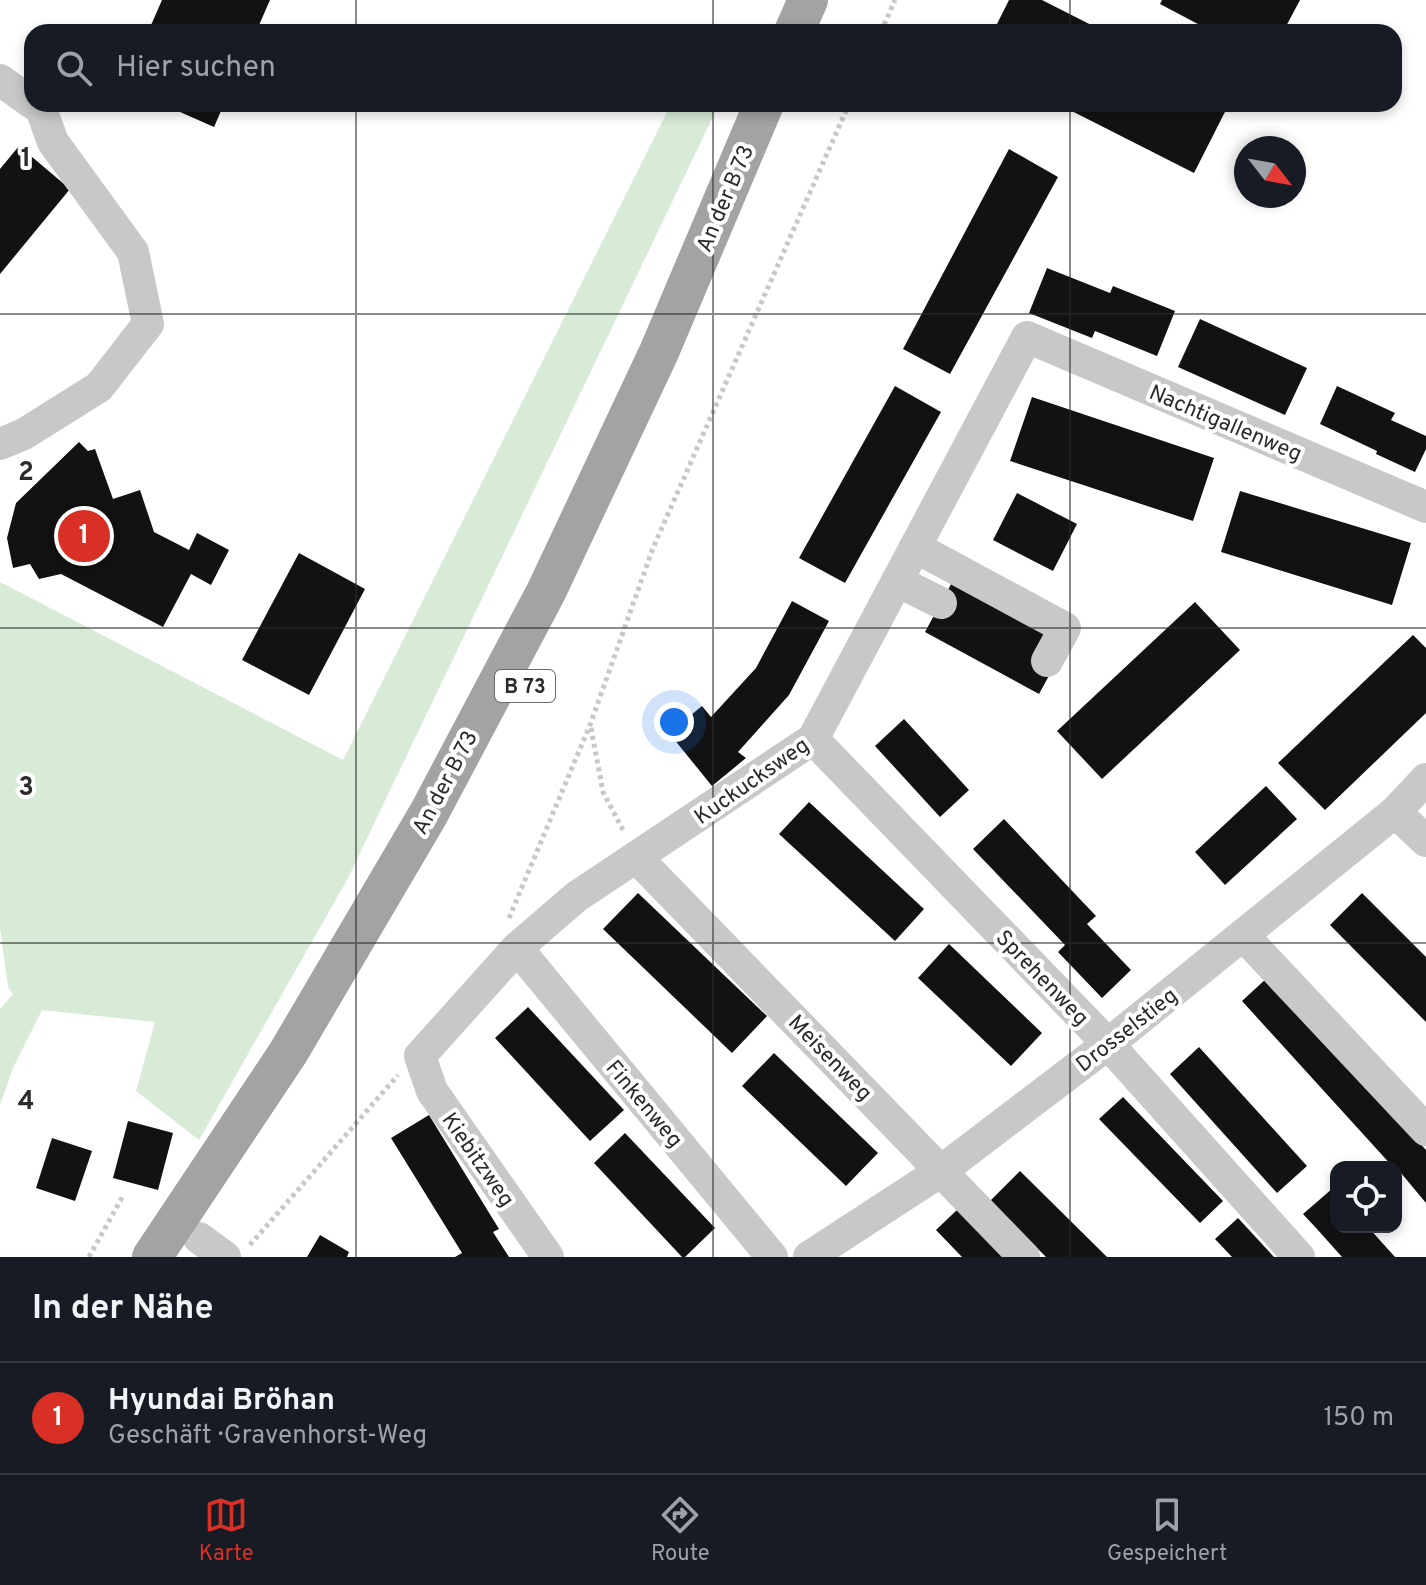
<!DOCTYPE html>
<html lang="de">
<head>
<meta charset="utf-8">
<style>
  :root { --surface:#171b24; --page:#242831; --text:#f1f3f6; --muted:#9ea1a6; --line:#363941; --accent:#d93025 }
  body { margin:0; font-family:Overpass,sans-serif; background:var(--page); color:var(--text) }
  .controls { position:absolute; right:24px; bottom:24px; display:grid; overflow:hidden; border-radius:16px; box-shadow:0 4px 12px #0003 }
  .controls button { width:72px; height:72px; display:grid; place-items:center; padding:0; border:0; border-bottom:2px solid var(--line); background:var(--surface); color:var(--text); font:40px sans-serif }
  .compass { position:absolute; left:1234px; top:136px; width:72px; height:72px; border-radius:50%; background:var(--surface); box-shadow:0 4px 12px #0003; rotate:121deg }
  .you { position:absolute; left:674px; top:722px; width:28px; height:28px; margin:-20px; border:6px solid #fff; border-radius:50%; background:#1a73e8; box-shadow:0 0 0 12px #1a73e833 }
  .badge { display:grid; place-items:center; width:52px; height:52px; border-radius:50%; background:var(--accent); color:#fff; font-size:26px; font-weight:700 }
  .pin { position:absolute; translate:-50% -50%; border:4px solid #fff; box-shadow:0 2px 8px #0006 }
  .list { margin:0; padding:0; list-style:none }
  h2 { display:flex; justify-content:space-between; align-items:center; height:104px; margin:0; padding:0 32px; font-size:34px }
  h2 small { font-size:26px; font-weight:400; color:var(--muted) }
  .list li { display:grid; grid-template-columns:52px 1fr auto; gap:24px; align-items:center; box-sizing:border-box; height:112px; padding:0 32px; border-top:2px solid var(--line) }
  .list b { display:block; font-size:30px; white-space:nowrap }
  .list p { margin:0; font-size:26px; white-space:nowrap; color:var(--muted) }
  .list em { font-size:26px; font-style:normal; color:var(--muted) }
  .icon { flex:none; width:44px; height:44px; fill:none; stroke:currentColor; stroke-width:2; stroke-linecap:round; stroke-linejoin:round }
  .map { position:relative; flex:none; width:1426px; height:1257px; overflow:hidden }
  .search { position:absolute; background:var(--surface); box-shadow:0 4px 12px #0003; left:24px; right:24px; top:24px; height:88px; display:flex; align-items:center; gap:20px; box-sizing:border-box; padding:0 28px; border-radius:24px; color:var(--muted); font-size:30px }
  .sheet { height:216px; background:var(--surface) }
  nav { display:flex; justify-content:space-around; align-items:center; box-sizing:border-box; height:112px; border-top:2px solid var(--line); background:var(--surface); font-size:22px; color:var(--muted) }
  nav a { display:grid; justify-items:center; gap:4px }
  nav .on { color:var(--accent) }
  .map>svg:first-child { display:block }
  .green { fill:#d7ebd7 }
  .building { fill:#121212 }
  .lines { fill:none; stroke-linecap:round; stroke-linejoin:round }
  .path { stroke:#c8c8c8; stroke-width:5; stroke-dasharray:4 4; stroke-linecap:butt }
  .minor { stroke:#c8c8c8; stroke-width:32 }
  .major { stroke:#a3a3a3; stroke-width:40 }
  .grid { fill:none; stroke:#2b2b2b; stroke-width:2; stroke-opacity:0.55 }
  .labels { text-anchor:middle; stroke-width:8; stroke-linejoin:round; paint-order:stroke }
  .shield { fill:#fff; stroke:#6b6b6b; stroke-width:2 }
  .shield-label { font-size:20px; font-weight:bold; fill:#2b2b2b }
  .street-label { font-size:22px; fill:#2b2b2b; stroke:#fff }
  .grid-label { font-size:26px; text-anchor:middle; font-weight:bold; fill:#2b2b2b; stroke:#fff; stroke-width:8; stroke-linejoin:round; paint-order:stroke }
</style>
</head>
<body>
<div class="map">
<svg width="1426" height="1257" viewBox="0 0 1426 1257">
  <rect width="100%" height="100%" fill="#fff"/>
  <path class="green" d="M 671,104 L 719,104 L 347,880 L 199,1140 L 136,1091 L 155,1022 L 42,1010 L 13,1068 L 0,1105 L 0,1009 L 13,994 L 8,987 L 0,928 L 0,582 L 343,760 Z"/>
  <g class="building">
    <path d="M 162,0 L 270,0 L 256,32 L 148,32 Z"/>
    <path d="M 1009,0 L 1042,0 L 1105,32 L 993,32 Z"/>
    <path d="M 1162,0 L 1300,0 L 1283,32 L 1213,32 L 1160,4 Z"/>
    <path d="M 162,104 L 224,104 L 214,127 Z"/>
    <path d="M 1058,104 L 1229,104 L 1194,173 Z"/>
    <path d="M 19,146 L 70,189 L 0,274 L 0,169 Z"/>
    <path d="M 1009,149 L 1058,177 L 950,374 L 903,349 Z"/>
    <path d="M 1047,268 L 1110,293 L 1113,286 L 1175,311 L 1157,356 L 1095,331 L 1092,338 L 1029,313 Z"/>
    <path d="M 1200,319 L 1307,368 L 1285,415 L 1178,367 Z"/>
    <path d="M 895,386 L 941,412 L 845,583 L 799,558 Z"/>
    <path d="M 1337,386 L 1395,413 L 1391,420 L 1426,436 L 1426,449 L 1415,472 L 1376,454 L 1377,451 L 1320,424 Z"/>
    <path d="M 1032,397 L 1214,458 L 1193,521 L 1010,461 Z"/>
    <path d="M 79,442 L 88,451 L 95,449 L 113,499 L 140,490 L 154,532 L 189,550 L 197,533 L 229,550 L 211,585 L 191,574 L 163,627 L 61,574 L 39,579 L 30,564 L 13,568 L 7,538 L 16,503 Z"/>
    <path d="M 1240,491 L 1411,543 L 1392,605 L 1221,552 Z"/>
    <path d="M 1017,493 L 1077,524 L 1053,571 L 993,540 Z"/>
    <path d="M 299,553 L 365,589 L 309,695 L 242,660 Z"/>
    <path d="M 956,575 L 1070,637 L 1039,694 L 925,632 Z"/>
    <path d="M 792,601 L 829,621 L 789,695 L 738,752 L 746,758 L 712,786 L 669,733 L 702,706 L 711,717 L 756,668 Z"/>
    <path d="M 1195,602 L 1240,650 L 1102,779 L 1057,731 Z"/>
    <path d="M 1413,635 L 1426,648 L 1426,713 L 1325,810 L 1278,763 Z"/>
    <path d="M 904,719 L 969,790 L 940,817 L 875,746 Z"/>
    <path d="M 1266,786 L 1297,819 L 1225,885 L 1195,852 Z"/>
    <path d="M 809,802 L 924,909 L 895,941 L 779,834 Z"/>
    <path d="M 1004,819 L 1096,916 L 1087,924 L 1131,970 L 1102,998 L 1058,952 L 1065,945 L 973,849 Z"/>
    <path d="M 638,893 L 767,1016 L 732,1053 L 603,929 Z"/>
    <path d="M 1362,893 L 1426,957 L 1426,1022 L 1330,925 Z"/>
    <path d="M 949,944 L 1042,1033 L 1011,1066 L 918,978 Z"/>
    <path d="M 1268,977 L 1426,1150 L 1426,1203 L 1396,1167 L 1393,1167 L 1242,1001 Z"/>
    <path d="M 528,1007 L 624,1110 L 590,1141 L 495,1038 Z"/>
    <path d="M 1199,1047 L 1307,1166 L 1277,1193 L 1170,1074 Z"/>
    <path d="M 774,1053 L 878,1153 L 846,1186 L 742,1086 Z"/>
    <path d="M 1123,1097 L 1223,1201 L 1200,1223 L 1099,1119 Z"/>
    <path d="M 429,1115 L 499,1229 L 493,1232 L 509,1257 L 455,1257 L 462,1253 L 391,1138 Z"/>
    <path d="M 128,1121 L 173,1133 L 158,1190 L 113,1178 Z"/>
    <path d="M 625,1133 L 715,1228 L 685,1257 L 682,1257 L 594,1163 Z"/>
    <path d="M 52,1138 L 92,1151 L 75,1201 L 36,1188 Z"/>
    <path d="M 1020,1171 L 1107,1257 L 1046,1257 L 990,1201 Z"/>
    <path d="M 1333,1188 L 1336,1191 L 1336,1227 L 1368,1227 L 1395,1257 L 1342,1257 L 1317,1229 L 1303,1214 Z"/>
    <path d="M 959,1208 L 1005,1257 L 962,1257 L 936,1230 Z"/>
    <path d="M 1238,1218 L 1274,1257 L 1232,1257 L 1215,1239 Z"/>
    <path d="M 320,1235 L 349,1252 L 347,1257 L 307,1257 Z"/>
  </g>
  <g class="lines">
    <g class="path">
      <path d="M 881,32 L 895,0"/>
      <path d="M 591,728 L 603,792 L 624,832"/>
      <path d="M 509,918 L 590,725 L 653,548 L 849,104"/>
      <path d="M 250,1245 L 398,1075"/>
      <path d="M 89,1257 L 124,1194"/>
    </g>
    <g class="minor">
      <path d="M 0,80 L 32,103"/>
      <path d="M 0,444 L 24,434 L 99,387 L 148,324 L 133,252 L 53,142 L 41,109 L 34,104"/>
      <path d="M 915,547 L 1065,628 L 1047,661"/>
      <path d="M 897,581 L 941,603"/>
      <path d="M 813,739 L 1108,1044 L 1299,1257"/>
      <path d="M 1395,812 L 1426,841"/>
      <path d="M 637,858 L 1024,1257"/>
      <path d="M 1243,935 L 1426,1130"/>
      <path d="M 517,948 L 772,1257"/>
      <path d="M 199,1238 L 225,1257"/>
      <path d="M 548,1257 L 432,1091 L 420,1056 L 517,948 L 576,897 L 813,739 L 1027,337 L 1426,507"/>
      <path d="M 809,1257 L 941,1171 L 1108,1044 L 1395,812 L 1426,779"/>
    </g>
    <g class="major">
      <path d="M 794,32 L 808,0"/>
      <path d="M 152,1257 L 288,1053 L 429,813 L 546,592 L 659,352 L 764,104"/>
    </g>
  </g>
  <path class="grid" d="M 356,0 L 356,32M 713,0 L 713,32M 1070,0 L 1070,32M 356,104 L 356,1257M 713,104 L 713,1257M 1070,104 L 1070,1257M 0,314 L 1426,314M 0,628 L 1426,628M 0,943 L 1426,943"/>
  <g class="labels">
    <rect class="shield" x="495" y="670" width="60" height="32" rx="6"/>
    <g class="shield-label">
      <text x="525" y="693">B 73</text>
    </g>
    <g class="street-label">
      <text transform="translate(724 198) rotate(-67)" y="8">An der B 73</text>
      <text transform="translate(1226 422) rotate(23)" y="8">Nachtigallenweg</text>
      <text transform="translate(751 780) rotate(-35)" y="8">Kuckucksweg</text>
      <text transform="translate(444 782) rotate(-62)" y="8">An der B 73</text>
      <text transform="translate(1043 977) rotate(46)" y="8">Sprehenweg</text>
      <text transform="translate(1126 1029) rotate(-38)" y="8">Drosselstieg</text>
      <text transform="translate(831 1057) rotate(46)" y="8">Meisenweg</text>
      <text transform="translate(645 1103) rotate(50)" y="8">Finkenweg</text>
      <text transform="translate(479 1159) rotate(55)" y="8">Kiebitzweg</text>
    </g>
  </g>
  <g class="grid-label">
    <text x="26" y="166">1</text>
    <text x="26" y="480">2</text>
    <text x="26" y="795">3</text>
    <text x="26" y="1109">4</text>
  </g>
</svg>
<div class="controls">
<button><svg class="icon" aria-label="locate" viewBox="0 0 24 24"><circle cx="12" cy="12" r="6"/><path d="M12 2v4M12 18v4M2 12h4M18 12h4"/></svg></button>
</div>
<svg class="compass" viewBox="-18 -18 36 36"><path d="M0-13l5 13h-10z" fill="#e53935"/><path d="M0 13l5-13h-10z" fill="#9ea1a6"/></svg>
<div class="you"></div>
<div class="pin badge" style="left:84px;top:536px">1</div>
<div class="search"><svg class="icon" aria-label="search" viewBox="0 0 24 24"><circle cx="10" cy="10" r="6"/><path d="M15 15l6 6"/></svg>Hier suchen</div>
</div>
<section class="sheet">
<h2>In der Nähe<small></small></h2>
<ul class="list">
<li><span class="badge">1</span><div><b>Hyundai Bröhan</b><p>Geschäft · Gravenhorst-Weg</p></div><em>150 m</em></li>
</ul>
</section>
<nav>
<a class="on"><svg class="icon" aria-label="map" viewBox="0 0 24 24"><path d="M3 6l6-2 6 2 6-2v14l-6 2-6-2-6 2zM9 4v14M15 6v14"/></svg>Karte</a>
<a><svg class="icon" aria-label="directions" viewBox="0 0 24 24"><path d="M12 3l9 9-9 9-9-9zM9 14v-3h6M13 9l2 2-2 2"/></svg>Route</a>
<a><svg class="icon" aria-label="saved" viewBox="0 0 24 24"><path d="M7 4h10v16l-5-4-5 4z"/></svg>Gespeichert</a>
</nav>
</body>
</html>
